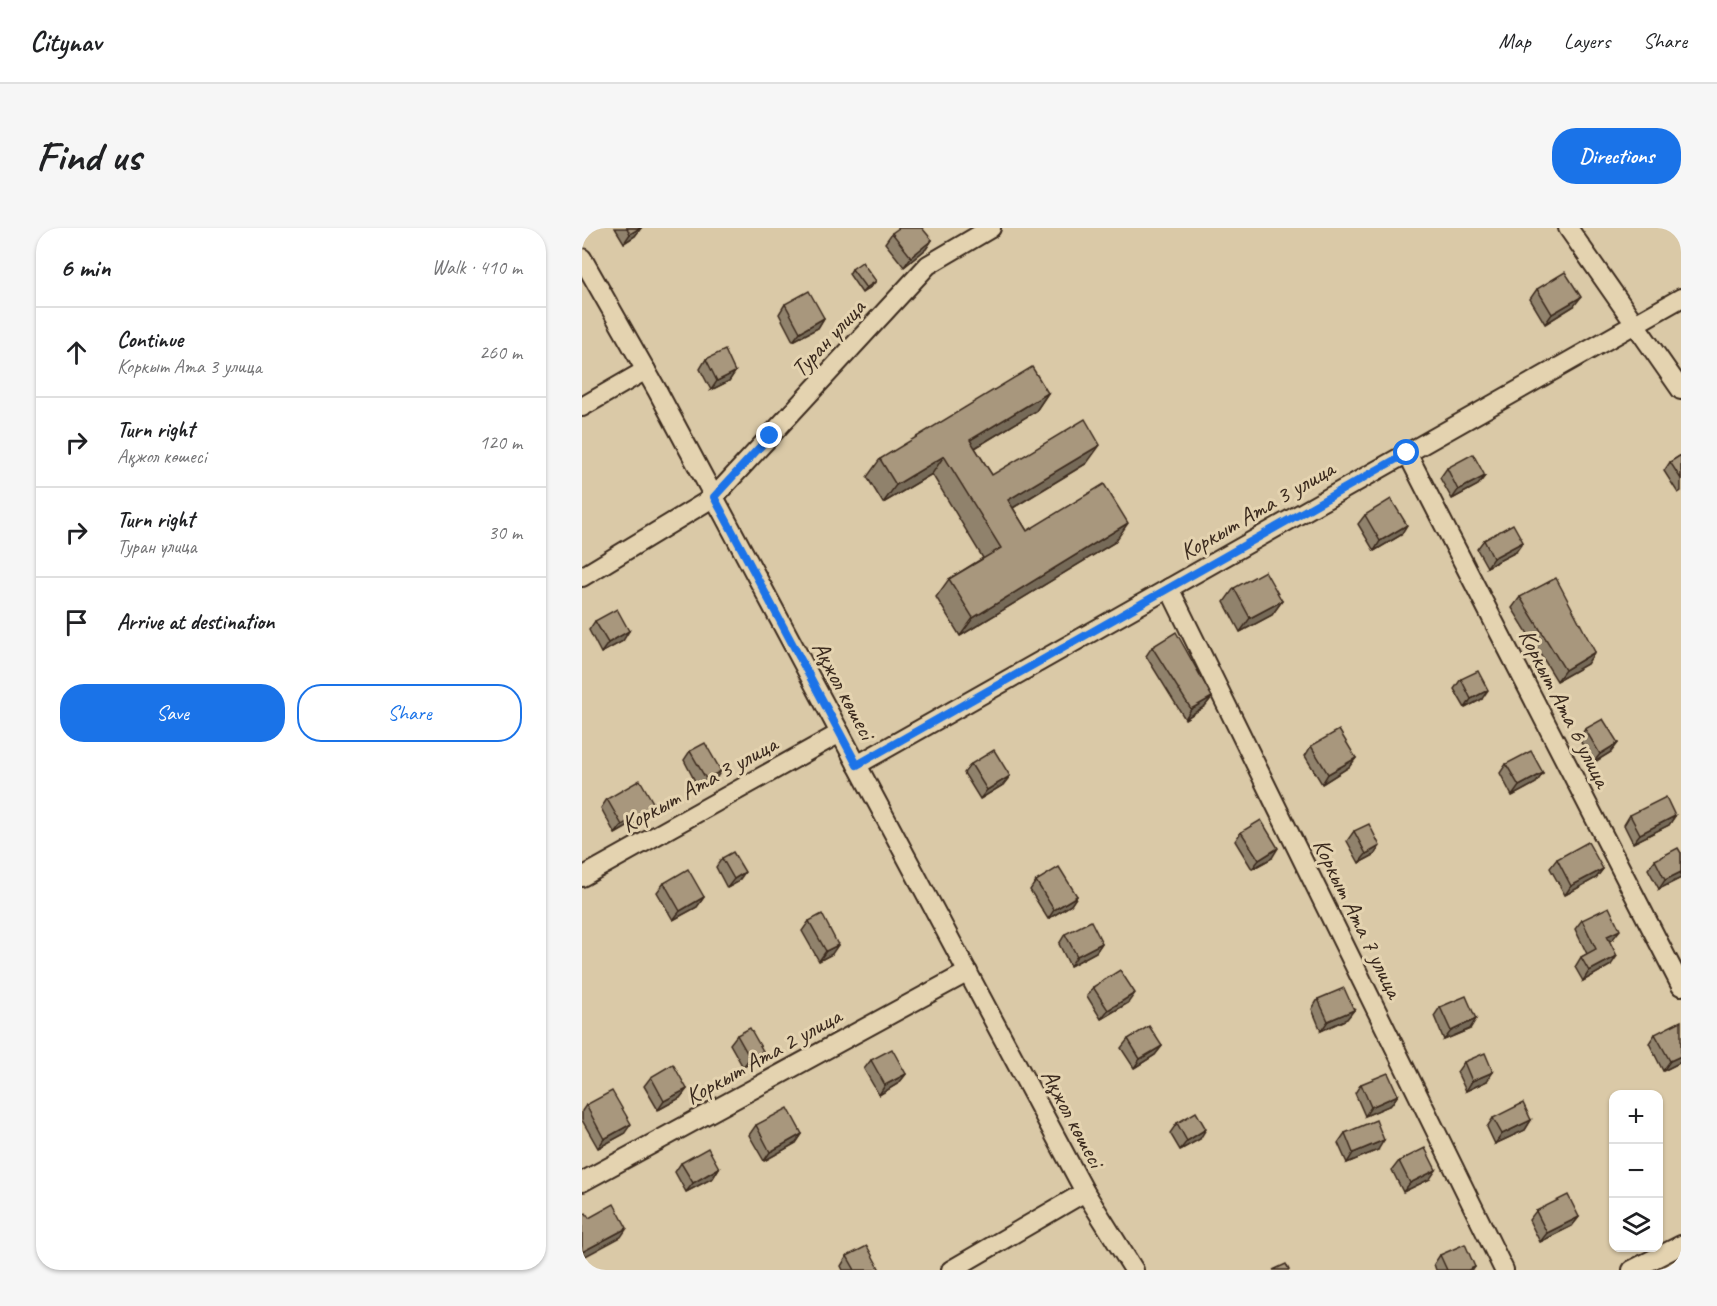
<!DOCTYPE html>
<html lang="en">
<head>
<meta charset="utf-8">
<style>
  :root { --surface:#fff; --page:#f6f6f6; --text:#202124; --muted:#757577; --line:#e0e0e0; --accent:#1a73e8 }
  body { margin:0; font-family:Caveat,sans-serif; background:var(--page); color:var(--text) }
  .controls { position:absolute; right:18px; bottom:18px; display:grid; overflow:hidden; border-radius:12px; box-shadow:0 2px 4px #0004 }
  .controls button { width:54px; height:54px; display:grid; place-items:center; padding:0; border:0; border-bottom:2px solid var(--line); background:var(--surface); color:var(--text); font:30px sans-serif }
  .stop { position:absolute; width:18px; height:18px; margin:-14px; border:4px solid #1a73e8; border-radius:50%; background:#fff }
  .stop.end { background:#1a73e8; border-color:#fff; box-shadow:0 2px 6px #0008 }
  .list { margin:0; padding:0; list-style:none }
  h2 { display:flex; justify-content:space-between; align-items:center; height:78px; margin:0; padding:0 24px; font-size:26px }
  h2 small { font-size:20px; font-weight:400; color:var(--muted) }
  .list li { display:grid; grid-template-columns:39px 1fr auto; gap:18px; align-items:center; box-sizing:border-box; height:90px; padding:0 24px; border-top:2px solid var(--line) }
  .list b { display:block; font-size:22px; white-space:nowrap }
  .list p { margin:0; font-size:20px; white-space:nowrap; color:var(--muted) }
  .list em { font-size:20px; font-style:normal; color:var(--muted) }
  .actions { display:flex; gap:12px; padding:18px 24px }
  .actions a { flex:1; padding:14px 0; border:2px solid var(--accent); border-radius:24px; text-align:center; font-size:21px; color:var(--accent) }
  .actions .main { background:var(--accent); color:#fff }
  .icon { flex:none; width:33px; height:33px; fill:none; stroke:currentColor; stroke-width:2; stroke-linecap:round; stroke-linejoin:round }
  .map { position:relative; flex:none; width:1099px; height:1042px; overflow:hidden; border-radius:24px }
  header { display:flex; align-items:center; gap:36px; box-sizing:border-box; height:84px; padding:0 30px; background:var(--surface); border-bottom:2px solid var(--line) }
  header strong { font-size:28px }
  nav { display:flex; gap:33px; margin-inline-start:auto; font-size:21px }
  .intro { display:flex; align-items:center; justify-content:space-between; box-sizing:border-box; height:144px; padding:0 36px }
  h1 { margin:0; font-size:42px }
  .button { padding:15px 27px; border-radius:24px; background:var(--accent); color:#fff; font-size:21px; font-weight:700 }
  main { display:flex; gap:36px; padding:0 36px }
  aside { flex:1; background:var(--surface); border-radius:24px; box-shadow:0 2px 4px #0004 }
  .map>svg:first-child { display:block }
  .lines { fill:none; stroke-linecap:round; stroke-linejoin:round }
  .street-casing { stroke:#3b2a1e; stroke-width:22 }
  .street { stroke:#e4d3b0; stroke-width:18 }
  .wall { fill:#90826c; stroke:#3b2a1e; stroke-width:1.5 }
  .shaded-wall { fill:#766a58; stroke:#3b2a1e; stroke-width:1.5 }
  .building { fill:#a8977d; stroke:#3b2a1e; stroke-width:1.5 }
  .route { stroke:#1a73e8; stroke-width:8 }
  .labels { text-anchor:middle; stroke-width:6; stroke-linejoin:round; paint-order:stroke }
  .street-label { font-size:24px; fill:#3b2a1e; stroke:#e4d3b0 }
</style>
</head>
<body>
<header>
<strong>Citynav</strong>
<nav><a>Map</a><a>Layers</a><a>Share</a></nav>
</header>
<div class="intro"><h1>Find us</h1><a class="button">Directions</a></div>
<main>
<aside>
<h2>6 min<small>Walk · 410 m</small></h2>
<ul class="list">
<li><svg class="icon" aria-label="ahead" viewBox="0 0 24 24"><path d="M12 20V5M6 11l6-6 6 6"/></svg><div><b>Continue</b><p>Коркыт Ата 3 улица</p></div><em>260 m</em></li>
<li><svg class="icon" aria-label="right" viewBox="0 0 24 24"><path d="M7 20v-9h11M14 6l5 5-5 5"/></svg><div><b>Turn right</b><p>Ақжол көшесі</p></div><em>120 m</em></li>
<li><svg class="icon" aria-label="right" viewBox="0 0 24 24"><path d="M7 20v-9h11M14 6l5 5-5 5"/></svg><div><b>Turn right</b><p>Туран улица</p></div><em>30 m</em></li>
<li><svg class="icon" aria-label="arrive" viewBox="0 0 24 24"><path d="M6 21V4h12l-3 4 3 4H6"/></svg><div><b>Arrive at destination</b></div></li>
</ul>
<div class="actions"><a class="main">Save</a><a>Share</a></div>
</aside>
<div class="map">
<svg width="1099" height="1042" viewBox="0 0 1099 1042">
  <rect width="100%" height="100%" fill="#dac9a7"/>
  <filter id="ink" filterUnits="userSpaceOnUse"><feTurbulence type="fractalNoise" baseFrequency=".0167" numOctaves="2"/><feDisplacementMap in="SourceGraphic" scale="12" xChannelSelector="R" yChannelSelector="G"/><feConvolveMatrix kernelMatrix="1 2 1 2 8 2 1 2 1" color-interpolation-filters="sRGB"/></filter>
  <g filter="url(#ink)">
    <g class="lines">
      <defs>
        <g id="street">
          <path d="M 986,0 L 1099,162"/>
          <path d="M 0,30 L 75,162 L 503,964 L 552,1042"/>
          <path d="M 0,179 L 64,142"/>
          <path d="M 825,225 L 1099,758"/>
          <path d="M 0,349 L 132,269 L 346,37 L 409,0"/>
          <path d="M 587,360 L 922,1042"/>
          <path d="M 275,537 L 1099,70"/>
          <path d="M 0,649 L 258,505"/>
          <path d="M 0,954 L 386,744"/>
          <path d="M 369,1042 L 503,964"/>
          <path d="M 1050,1042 L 1099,1017"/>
        </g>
      </defs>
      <use href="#street" class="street-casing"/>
      <use href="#street" class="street"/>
    </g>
    <g class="wall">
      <path d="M 33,0 L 59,0 L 53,8 L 42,15 Z"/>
      <path d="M 310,5 L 350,12 L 344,21 L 322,39 L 303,15 Z"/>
      <path d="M 270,41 L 290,58 L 280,65 L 267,46 Z"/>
      <path d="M 955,61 L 992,78 L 963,96 L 948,71 Z"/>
      <path d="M 203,76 L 242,90 L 236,100 L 211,113 L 197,86 Z"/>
      <path d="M 124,131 L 153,144 L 147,153 L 129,162 L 118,141 Z"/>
      <path d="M 466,165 L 454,183 L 393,220 L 410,247 L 505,235 L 431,280 L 445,303 L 533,314 L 378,408 L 354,369 L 367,351 L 401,330 L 350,246 L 301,275 L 285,249 L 298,231 Z"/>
      <path d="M 1099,227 L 1099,263 L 1096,265 L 1082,243 L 1088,234 Z"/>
      <path d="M 865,240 L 903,248 L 896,257 L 870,271 L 858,250 Z"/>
      <path d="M 783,287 L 819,307 L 792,323 L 776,296 Z"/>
      <path d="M 902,312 L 934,324 L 905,339 L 895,321 Z"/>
      <path d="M 652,360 L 700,373 L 690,387 L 658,404 L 642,374 Z"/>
      <path d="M 938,369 L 1013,424 L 1005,436 L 975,453 L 930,380 Z"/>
      <path d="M 13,393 L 41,413 L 19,425 L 7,402 Z"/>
      <path d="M 570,419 L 630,469 L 623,478 L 603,491 L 564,428 Z"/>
      <path d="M 879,451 L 900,471 L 883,480 L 872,461 Z"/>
      <path d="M 1003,501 L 1036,515 L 1029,524 L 1011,535 L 997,511 Z"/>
      <path d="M 729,518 L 774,530 L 767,539 L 740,556 L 723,528 Z"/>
      <path d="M 108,523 L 133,552 L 117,561 L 102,532 Z"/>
      <path d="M 389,536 L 428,548 L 421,557 L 398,571 L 382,545 Z"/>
      <path d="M 924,536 L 961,545 L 954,555 L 930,568 L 918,545 Z"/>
      <path d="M 25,571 L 66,587 L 33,606 L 19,580 Z"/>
      <path d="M 1048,587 L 1093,588 L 1087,597 L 1051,615 L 1042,597 Z"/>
      <path d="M 772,603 L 792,627 L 777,635 L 765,613 Z"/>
      <path d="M 659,604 L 690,630 L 670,641 L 653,613 Z"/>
      <path d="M 1099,625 L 1099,650 L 1077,661 L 1066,641 L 1073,632 Z"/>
      <path d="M 140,630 L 156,654 L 145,660 L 134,639 Z"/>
      <path d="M 975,631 L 1021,641 L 1014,650 L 983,667 L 968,640 Z"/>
      <path d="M 454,653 L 495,668 L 489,677 L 466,691 L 448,662 Z"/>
      <path d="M 82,655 L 122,669 L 115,679 L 91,692 L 75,664 Z"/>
      <path d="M 1000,692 L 1031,711 L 1027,713 L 1029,737 L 1001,753 L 993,739 L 999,729 L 1005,726 L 993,701 Z"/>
      <path d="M 227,693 L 250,726 L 237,733 L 220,703 Z"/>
      <path d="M 483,706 L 520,715 L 514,724 L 488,738 L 477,716 Z"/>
      <path d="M 511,759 L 546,775 L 519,791 L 505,768 Z"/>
      <path d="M 736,771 L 772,782 L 765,791 L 739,803 L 730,781 Z"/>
      <path d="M 858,779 L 888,801 L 862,812 L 852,788 Z"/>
      <path d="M 1073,806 L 1099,834 L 1081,843 L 1067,815 Z"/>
      <path d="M 155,807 L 181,823 L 175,832 L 161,839 L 148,816 Z"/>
      <path d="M 546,811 L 580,818 L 573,827 L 552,840 L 539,820 Z"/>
      <path d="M 289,832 L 324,846 L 317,855 L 297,867 L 282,841 Z"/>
      <path d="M 882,834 L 905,853 L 884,863 L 875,844 Z"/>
      <path d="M 69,849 L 105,861 L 98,870 L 76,882 L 62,858 Z"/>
      <path d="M 779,856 L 816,867 L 809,877 L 783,888 L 773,865 Z"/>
      <path d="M 4,877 L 42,906 L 16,920 L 0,892 L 0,883 Z"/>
      <path d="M 911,890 L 949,892 L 943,902 L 913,916 L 905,899 Z"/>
      <path d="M 595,895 L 618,911 L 598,922 L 588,905 Z"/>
      <path d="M 174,897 L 220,906 L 214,915 L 182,933 L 167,907 Z"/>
      <path d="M 763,905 L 796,922 L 765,935 L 756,915 Z"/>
      <path d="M 817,933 L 848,951 L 821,964 L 810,942 Z"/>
      <path d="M 99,935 L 137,940 L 131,950 L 104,964 L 93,944 Z"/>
      <path d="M 954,983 L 997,989 L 990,998 L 958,1014 L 947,992 Z"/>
      <path d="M 858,1027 L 893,1039 L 891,1042 L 854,1042 L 852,1036 Z"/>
      <path d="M 265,1028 L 298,1042 L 261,1042 L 259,1038 Z"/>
    </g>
    <g class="shaded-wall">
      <path d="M 58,0 L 59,0 L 53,8 L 42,15 L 48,6 Z"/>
      <path d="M 350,12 L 344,21 L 322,39 L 329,29 Z"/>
      <path d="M 294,53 L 290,58 L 280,65 L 284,60 Z"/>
      <path d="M 999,69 L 992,78 L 963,96 L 970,86 Z"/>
      <path d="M 242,90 L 236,100 L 211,113 L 218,104 Z"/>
      <path d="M 153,144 L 147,153 L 129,162 L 135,153 Z"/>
      <path d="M 466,165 L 454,183 L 376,230 L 388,212 Z"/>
      <path d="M 518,217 L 505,235 L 414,290 L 426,272 Z"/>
      <path d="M 362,228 L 350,246 L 301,275 L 314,257 Z"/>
      <path d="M 903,248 L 896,257 L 870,271 L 876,262 Z"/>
      <path d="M 546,295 L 533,314 L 378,408 L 391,390 Z"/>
      <path d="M 825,297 L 819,307 L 792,323 L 798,313 Z"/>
      <path d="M 941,314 L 934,324 L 905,339 L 911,330 Z"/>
      <path d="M 700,373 L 690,387 L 658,404 L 668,390 Z"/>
      <path d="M 47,403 L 41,413 L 19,425 L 26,415 Z"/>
      <path d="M 1013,424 L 1005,436 L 975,453 L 983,442 Z"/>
      <path d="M 906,462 L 900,471 L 883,480 L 889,471 Z"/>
      <path d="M 630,469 L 623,478 L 603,491 L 609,481 Z"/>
      <path d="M 1036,515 L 1029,524 L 1011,535 L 1018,526 Z"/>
      <path d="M 774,530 L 767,539 L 740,556 L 746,546 Z"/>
      <path d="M 139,543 L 133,552 L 117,561 L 124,551 Z"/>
      <path d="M 961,545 L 954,555 L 930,568 L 937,558 Z"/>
      <path d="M 428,548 L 421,557 L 398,571 L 405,562 Z"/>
      <path d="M 73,578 L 66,587 L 33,606 L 40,597 Z"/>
      <path d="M 1093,588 L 1087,597 L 1051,615 L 1058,606 Z"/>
      <path d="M 798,618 L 792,627 L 777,635 L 784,626 Z"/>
      <path d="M 696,620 L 690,630 L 670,641 L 677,632 Z"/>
      <path d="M 1021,641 L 1014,650 L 983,667 L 989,658 Z"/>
      <path d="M 163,644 L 156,654 L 145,660 L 152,651 Z"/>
      <path d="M 1099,644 L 1099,650 L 1077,661 L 1083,652 Z"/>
      <path d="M 495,668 L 489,677 L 466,691 L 472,682 Z"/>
      <path d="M 122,669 L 115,679 L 91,692 L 98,683 Z"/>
      <path d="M 1038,702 L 1031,711 L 1018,718 L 1025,708 Z"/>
      <path d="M 520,715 L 514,724 L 488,738 L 495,728 Z"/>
      <path d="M 256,717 L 250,726 L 237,733 L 244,723 Z"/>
      <path d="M 1035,728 L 1029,737 L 1001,753 L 1007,743 Z"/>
      <path d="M 553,765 L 546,775 L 519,791 L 526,782 Z"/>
      <path d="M 772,782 L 765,791 L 739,803 L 746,793 Z"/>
      <path d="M 894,791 L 888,801 L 862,812 L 869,803 Z"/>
      <path d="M 580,818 L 573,827 L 552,840 L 558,831 Z"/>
      <path d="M 181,823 L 175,832 L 161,839 L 168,830 Z"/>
      <path d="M 1099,828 L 1099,834 L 1081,843 L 1088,833 Z"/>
      <path d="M 911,844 L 905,853 L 884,863 L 890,853 Z"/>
      <path d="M 324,846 L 317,855 L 297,867 L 303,857 Z"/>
      <path d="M 105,861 L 98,870 L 76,882 L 82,873 Z"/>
      <path d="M 816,867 L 809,877 L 783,888 L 789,879 Z"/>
      <path d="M 949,892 L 943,902 L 913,916 L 920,906 Z"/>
      <path d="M 49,896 L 42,906 L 16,920 L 22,911 Z"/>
      <path d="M 624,901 L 618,911 L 598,922 L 605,913 Z"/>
      <path d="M 220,906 L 214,915 L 182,933 L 188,924 Z"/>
      <path d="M 802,912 L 796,922 L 765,935 L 771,925 Z"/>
      <path d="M 137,940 L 131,950 L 104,964 L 111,955 Z"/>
      <path d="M 854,942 L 848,951 L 821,964 L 828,955 Z"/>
      <path d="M 997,989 L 990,998 L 958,1014 L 965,1005 Z"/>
      <path d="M 45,1000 L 39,1009 L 0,1030 L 0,1024 Z"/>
    </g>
    <g class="building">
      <path d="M 45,0 L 58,0 L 48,6 Z"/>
      <path d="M 317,0 L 340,0 L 350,12 L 329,29 L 310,5 Z"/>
      <path d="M 280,34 L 294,53 L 284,60 L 270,41 Z"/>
      <path d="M 983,44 L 999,69 L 970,86 L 955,61 Z"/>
      <path d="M 227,63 L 242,90 L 218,104 L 203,76 Z"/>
      <path d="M 143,122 L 153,144 L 135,153 L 124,131 Z"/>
      <path d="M 450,139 L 466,165 L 388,212 L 410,247 L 503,191 L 518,217 L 426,272 L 445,303 L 522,256 L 546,295 L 391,390 L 367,351 L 419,320 L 362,228 L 314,257 L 298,231 Z"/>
      <path d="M 891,226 L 903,248 L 876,262 L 865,240 Z"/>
      <path d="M 1099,227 L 1099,251 L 1088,234 Z"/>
      <path d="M 809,271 L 825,297 L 798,313 L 783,287 Z"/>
      <path d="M 931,296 L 941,314 L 911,330 L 902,312 Z"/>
      <path d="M 683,343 L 700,373 L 668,390 L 652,360 Z"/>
      <path d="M 974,350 L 1013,424 L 983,442 L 938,369 Z"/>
      <path d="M 35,381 L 47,403 L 26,415 L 13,393 Z"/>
      <path d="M 594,404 L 630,469 L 609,481 L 570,419 Z"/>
      <path d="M 896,443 L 906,462 L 889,471 L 879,451 Z"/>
      <path d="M 1021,491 L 1036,515 L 1018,526 L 1003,501 Z"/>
      <path d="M 757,502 L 774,530 L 746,546 L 729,518 Z"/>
      <path d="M 123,515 L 139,543 L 124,551 L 108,523 Z"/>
      <path d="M 412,522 L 428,548 L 405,562 L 389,536 Z"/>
      <path d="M 949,523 L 961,545 L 937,558 L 924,536 Z"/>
      <path d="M 58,552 L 73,578 L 40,597 L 25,571 Z"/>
      <path d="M 1084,569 L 1093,588 L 1058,606 L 1048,587 Z"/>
      <path d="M 679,592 L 696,620 L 677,632 L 659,604 Z"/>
      <path d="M 787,596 L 798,618 L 784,626 L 772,603 Z"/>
      <path d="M 1006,614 L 1021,641 L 989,658 L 975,631 Z"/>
      <path d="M 1096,620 L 1099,625 L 1099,644 L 1083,652 L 1073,632 Z"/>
      <path d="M 151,624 L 163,644 L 152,651 L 140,630 Z"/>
      <path d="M 477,639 L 495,668 L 472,682 L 454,653 Z"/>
      <path d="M 106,641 L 122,669 L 98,683 L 82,655 Z"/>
      <path d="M 1027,679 L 1038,702 L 1025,708 L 1035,728 L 1007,743 L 999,729 L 1014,721 L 1000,692 Z"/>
      <path d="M 240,686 L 256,717 L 244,723 L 227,693 Z"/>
      <path d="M 509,693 L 520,715 L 495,728 L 483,706 Z"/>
      <path d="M 538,742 L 553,765 L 526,782 L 511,759 Z"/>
      <path d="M 762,760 L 772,782 L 746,793 L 736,771 Z"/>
      <path d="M 884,768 L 894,791 L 869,803 L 858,779 Z"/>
      <path d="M 1099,793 L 1099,828 L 1088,833 L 1073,806 Z"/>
      <path d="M 567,798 L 580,818 L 558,831 L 546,811 Z"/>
      <path d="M 168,800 L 181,823 L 168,830 L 155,807 Z"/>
      <path d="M 310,821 L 324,846 L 303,857 L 289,832 Z"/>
      <path d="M 903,825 L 911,844 L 890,853 L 882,834 Z"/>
      <path d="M 91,836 L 105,861 L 82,873 L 69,849 Z"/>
      <path d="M 806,845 L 816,867 L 789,879 L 779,856 Z"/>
      <path d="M 30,863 L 49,896 L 22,911 L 4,877 Z"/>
      <path d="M 941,875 L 949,892 L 920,906 L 911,890 Z"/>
      <path d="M 206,880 L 220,906 L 188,924 L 174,897 Z"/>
      <path d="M 614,884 L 624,901 L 605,913 L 595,895 Z"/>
      <path d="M 794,892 L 802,912 L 771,925 L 763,905 Z"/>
      <path d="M 126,920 L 137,940 L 111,955 L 99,935 Z"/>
      <path d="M 843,920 L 854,942 L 828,955 L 817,933 Z"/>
      <path d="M 986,967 L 997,989 L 965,1005 L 954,983 Z"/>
      <path d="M 32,976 L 45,1000 L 0,1024 L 0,988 L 4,985 L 7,990 Z"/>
      <path d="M 883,1016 L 893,1039 L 886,1042 L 865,1042 L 858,1027 Z"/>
      <path d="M 285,1018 L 298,1042 L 273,1042 L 265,1028 Z"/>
      <path d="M 704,1036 L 707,1042 L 691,1042 Z"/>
    </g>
  </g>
  <g class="lines" filter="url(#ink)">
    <path class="route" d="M 188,208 L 132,269 L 275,537 L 825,225"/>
  </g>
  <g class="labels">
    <g class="street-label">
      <text transform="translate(246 110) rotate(-47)" y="8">Туран улица</text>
      <text transform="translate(675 282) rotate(-30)" y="8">Коркыт Ата 3 улица</text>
      <text transform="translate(262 462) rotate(62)" y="8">Ақжол көшесі</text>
      <text transform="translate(983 480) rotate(63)" y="8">Коркыт Ата 6 улица</text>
      <text transform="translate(117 556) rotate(-29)" y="8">Коркыт Ата 3 улица</text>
      <text transform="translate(776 690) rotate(64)" y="8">Коркыт Ата 7 улица</text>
      <text transform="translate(181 828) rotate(-29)" y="8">Коркыт Ата 2 улица</text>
      <text transform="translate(491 890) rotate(62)" y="8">Ақжол көшесі</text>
    </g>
  </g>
</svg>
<div class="controls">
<button>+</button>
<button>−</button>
<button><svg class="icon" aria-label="layers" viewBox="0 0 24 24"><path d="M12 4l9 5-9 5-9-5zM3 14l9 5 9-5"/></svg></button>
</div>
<div class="stop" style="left:825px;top:225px"></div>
<div class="stop end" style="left:188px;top:208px"></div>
</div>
</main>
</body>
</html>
